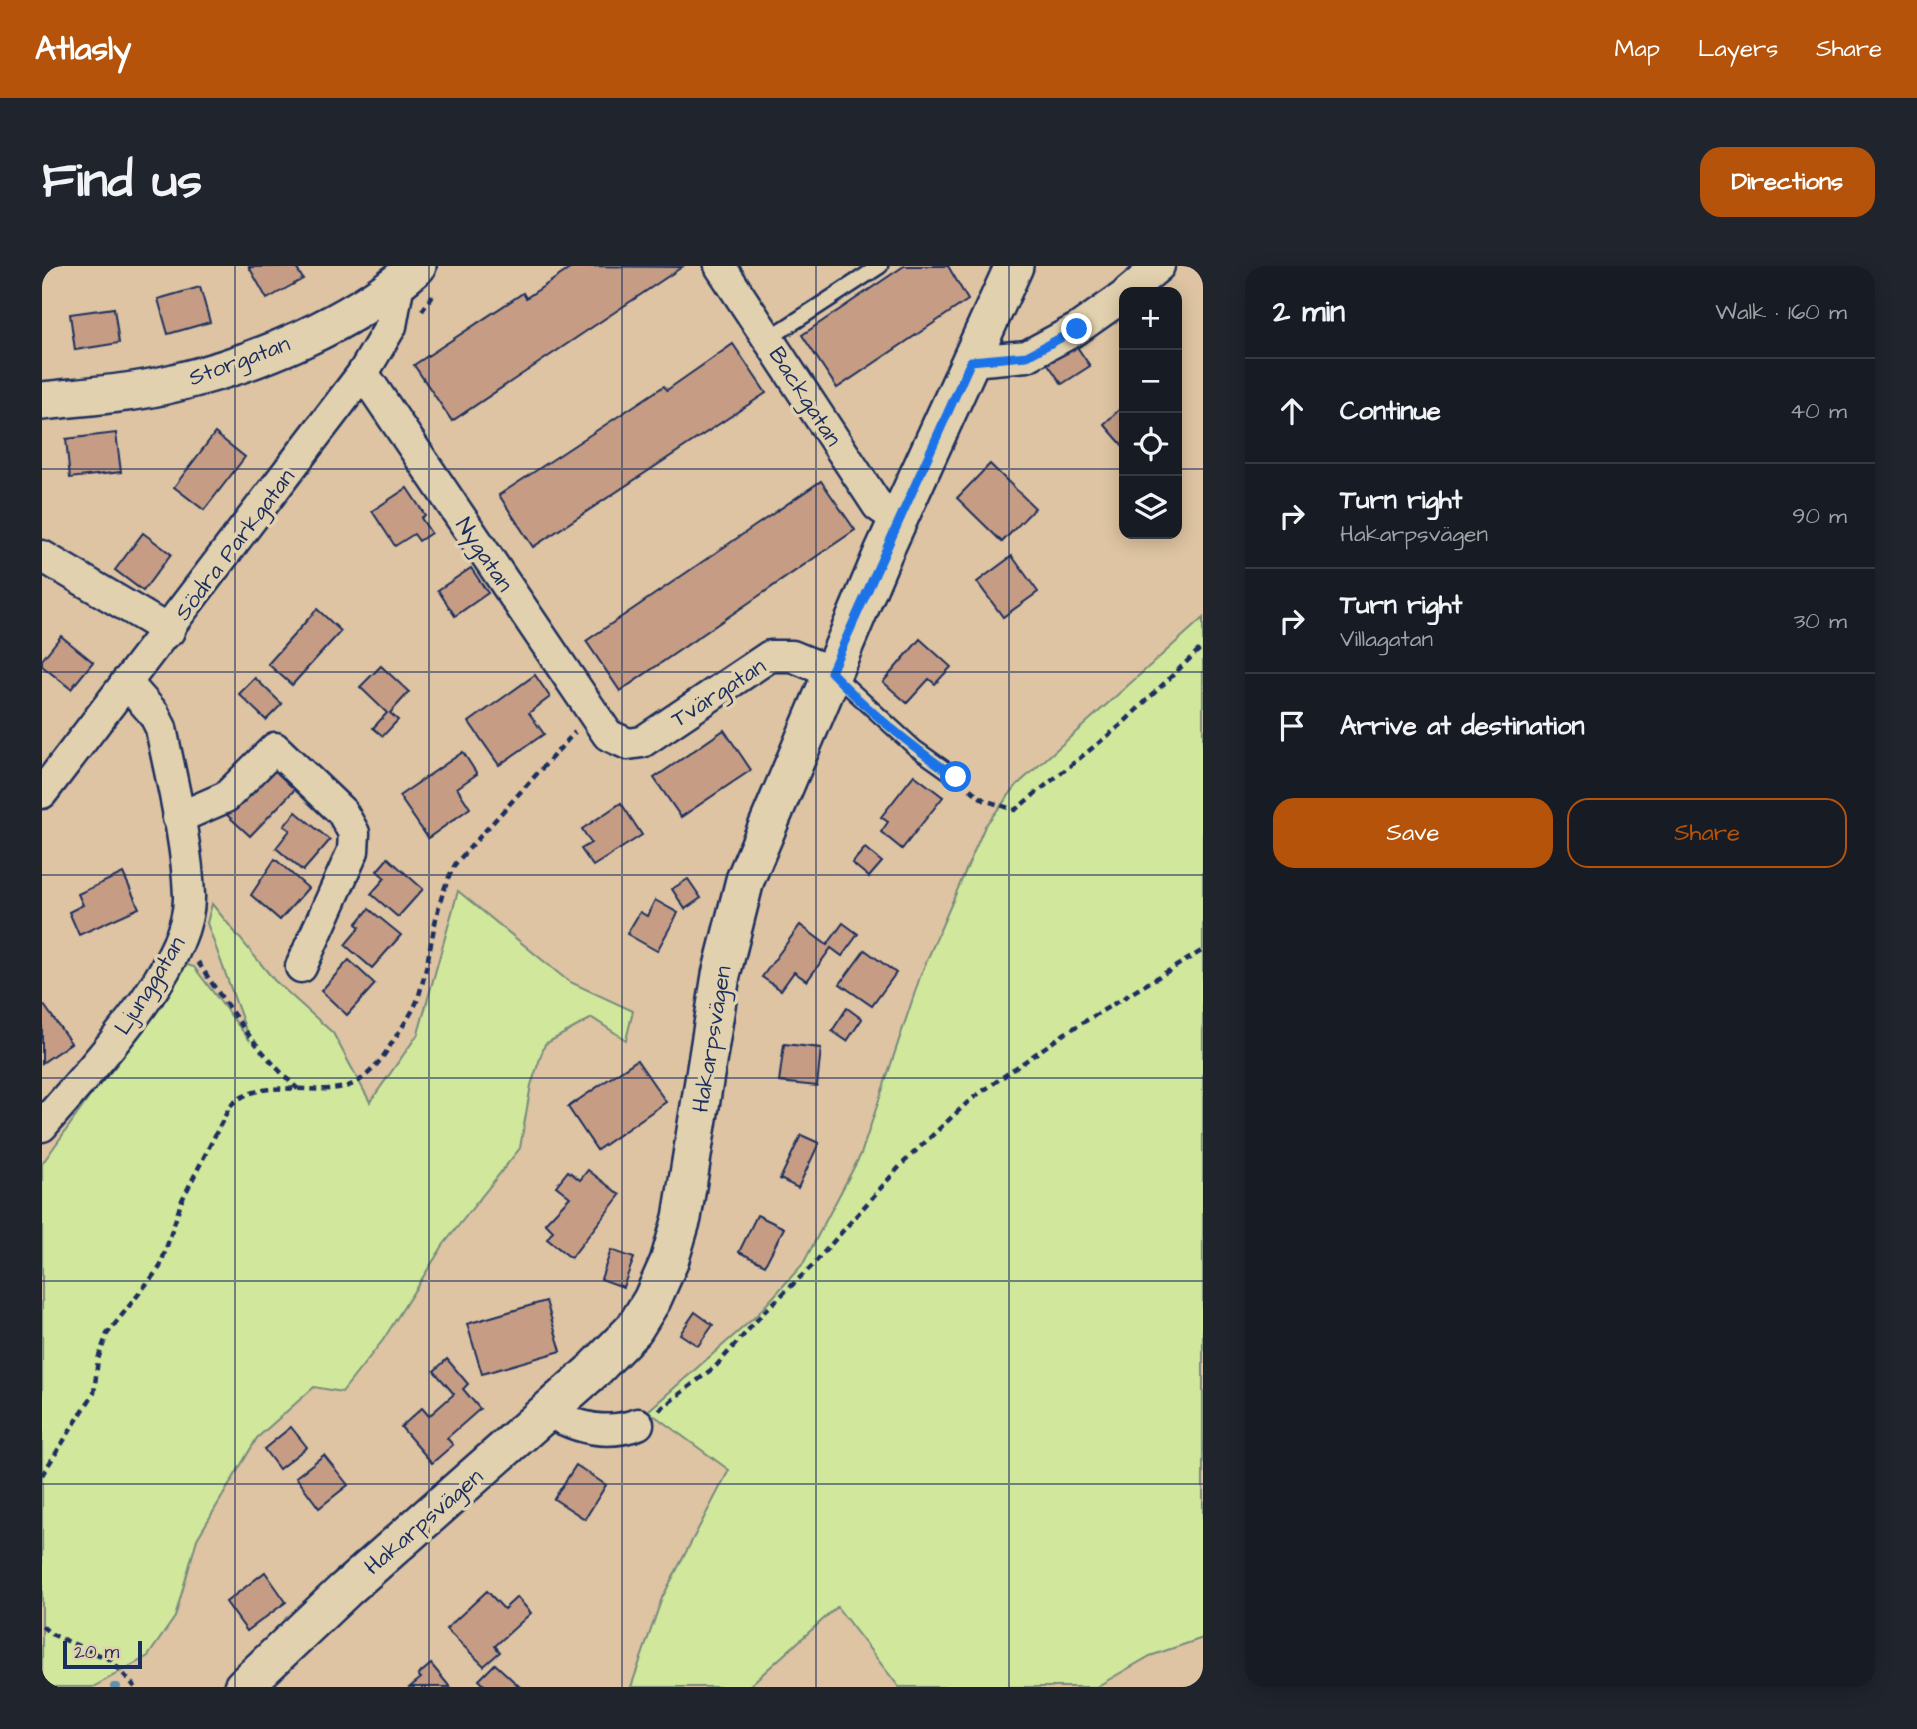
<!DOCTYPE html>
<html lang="en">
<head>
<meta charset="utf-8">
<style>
  :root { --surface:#171b24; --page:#20242c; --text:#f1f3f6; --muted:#9ea1a6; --line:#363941; --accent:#b45309 }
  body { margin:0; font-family:"Architects Daughter",sans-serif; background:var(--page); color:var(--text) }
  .controls { position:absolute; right:21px; top:21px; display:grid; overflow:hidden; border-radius:14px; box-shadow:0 4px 18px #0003 }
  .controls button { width:63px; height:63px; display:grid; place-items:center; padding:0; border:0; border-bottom:2px solid var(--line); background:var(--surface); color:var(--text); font:35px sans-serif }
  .scale { position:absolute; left:21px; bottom:18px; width:79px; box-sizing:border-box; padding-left:7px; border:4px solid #1b2f5e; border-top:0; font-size:19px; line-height:24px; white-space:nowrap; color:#1b2f5e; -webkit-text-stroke:5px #e2d1ae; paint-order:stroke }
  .stop { position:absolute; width:21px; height:21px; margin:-16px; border:5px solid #1a73e8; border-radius:50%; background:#fff }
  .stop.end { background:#1a73e8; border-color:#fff; box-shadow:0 2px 7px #0008 }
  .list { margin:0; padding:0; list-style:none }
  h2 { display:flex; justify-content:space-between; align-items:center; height:91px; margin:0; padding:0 28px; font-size:30px }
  h2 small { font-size:23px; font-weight:400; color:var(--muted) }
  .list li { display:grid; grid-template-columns:46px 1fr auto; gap:21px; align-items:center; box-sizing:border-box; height:105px; padding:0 28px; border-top:2px solid var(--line) }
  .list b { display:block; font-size:26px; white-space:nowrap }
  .list p { margin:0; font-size:23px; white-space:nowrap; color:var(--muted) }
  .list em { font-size:23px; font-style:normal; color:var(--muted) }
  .actions { display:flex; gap:14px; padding:21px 28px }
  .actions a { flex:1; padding:16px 0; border:2px solid var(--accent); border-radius:21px; text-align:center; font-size:24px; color:var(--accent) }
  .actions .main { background:var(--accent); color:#fff }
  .icon { flex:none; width:38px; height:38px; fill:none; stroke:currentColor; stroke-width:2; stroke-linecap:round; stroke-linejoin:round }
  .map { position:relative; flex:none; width:1161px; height:1421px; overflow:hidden; border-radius:21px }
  header { display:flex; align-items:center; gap:42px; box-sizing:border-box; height:98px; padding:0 35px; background:var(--accent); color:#fff }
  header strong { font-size:33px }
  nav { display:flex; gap:38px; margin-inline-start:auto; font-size:24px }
  .intro { display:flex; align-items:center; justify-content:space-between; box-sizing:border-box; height:168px; padding:0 42px }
  h1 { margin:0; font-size:49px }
  .button { padding:18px 32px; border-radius:21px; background:var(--accent); color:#fff; font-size:24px; font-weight:700 }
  main { display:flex; gap:42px; padding:0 42px }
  aside { flex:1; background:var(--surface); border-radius:21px; box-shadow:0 4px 18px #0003 }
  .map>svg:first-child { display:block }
  .green { fill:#d1e79c; stroke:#768b7d; stroke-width:2 }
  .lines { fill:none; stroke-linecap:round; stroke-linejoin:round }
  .stream { stroke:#5b92ad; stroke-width:8 }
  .building { fill:#c69d84; stroke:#1b2f5e; stroke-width:2 }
  .service-casing { stroke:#1b2f5e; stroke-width:19 }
  .minor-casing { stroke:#1b2f5e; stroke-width:35 }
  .tertiary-casing { stroke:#1b2f5e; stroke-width:42 }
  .path { stroke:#1b2f5e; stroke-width:4.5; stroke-dasharray:7 5; stroke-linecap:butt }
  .service { stroke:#e2d1ae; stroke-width:14 }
  .minor { stroke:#e2d1ae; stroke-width:30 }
  .tertiary { stroke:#e2d1ae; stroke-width:37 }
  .route { stroke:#1a73e8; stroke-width:9 }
  .grid { fill:none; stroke:#1b2f5e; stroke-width:2; stroke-opacity:0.55 }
  .labels { text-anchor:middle; stroke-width:7; stroke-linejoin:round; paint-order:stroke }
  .street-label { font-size:23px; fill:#1b2f5e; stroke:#e2d1ae }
</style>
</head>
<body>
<header>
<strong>Atlasly</strong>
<nav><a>Map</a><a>Layers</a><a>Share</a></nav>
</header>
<div class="intro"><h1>Find us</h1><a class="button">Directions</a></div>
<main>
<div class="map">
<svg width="1161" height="1421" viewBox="0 0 1161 1421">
  <rect width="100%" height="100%" fill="#dec4a2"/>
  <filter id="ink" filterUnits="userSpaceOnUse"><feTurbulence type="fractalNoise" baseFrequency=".0143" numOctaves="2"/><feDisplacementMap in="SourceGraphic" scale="14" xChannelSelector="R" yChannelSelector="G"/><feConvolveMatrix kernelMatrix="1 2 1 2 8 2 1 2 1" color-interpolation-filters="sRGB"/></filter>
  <g filter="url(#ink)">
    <g class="green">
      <path d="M 1161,352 L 1161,1372 L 1108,1390 L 1054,1421 L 857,1421 L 795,1341 L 706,1421 L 589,1421 L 620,1332 L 687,1204 L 606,1145 L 714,1050 L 761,998 L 819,888 L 879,708 L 943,560 L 975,519 Z"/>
      <path d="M 416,625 L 526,715 L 591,745 L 584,774 L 550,752 L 503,778 L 489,819 L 478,882 L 402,978 L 341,1074 L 300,1126 L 272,1121 L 215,1172 L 155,1273 L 133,1351 L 106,1390 L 51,1421 L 0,1421 L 0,898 L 142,698 L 152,701 L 208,775 L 165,657 L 170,638 L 232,714 L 291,767 L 328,836 L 376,768 Z"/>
    </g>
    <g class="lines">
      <path class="stream" d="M 72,1421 L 75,1421"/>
    </g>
    <g class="building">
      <path d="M 253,0 L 261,13 L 225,33 L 207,1 Z"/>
      <path d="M 532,0 L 640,1 L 410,155 L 372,99 L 481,27 L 484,32 Z"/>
      <path d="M 862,0 L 906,0 L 926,34 L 795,122 L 760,69 Z"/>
      <path d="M 158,21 L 168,56 L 126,68 L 116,33 Z"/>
      <path d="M 72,42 L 77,77 L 33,84 L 28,48 Z"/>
      <path d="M 1031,75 L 1048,100 L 1020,118 L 1003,94 Z"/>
      <path d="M 691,78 L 724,127 L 491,281 L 457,229 L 622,120 L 625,124 Z"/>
      <path d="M 1082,139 L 1082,181 L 1062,158 Z"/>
      <path d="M 74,167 L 79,206 L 28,212 L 24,173 Z"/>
      <path d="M 173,167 L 203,191 L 162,244 L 132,221 Z"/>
      <path d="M 948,198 L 993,242 L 960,276 L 915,232 Z"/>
      <path d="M 779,215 L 813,264 L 578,425 L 544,375 Z"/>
      <path d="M 365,222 L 383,249 L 379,252 L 389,267 L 377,275 L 372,268 L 353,280 L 330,245 Z"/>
      <path d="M 101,267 L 129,288 L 101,325 L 73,304 Z"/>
      <path d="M 970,290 L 996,326 L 961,351 L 935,316 Z"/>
      <path d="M 429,302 L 446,327 L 413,350 L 396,324 Z"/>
      <path d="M 275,343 L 299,365 L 250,419 L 226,398 Z"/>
      <path d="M 19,370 L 51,396 L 29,423 L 0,400 L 0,394 Z"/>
      <path d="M 878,373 L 909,401 L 893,418 L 887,413 L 865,437 L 841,416 Z"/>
      <path d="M 339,400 L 367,426 L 348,447 L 356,454 L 341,470 L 331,462 L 345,447 L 318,421 Z"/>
      <path d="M 493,409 L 508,431 L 487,447 L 502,468 L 457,499 L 427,456 Z"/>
      <path d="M 213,412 L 240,438 L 224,454 L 197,428 Z"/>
      <path d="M 682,464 L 709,504 L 639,551 L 612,512 Z"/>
      <path d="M 421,486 L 435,508 L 415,522 L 428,542 L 386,572 L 357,530 Z"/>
      <path d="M 236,496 L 259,517 L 208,570 L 185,549 Z"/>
      <path d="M 872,509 L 901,531 L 860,583 L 839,566 L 846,556 L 839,551 Z"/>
      <path d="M 579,537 L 600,569 L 551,600 L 539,583 L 549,577 L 540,563 Z"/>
      <path d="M 254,546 L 288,574 L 261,605 L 234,582 L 248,564 L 242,560 Z"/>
      <path d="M 823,582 L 840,596 L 827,611 L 810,597 Z"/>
      <path d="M 346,592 L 381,623 L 356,651 L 329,628 L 343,612 L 335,605 Z"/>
      <path d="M 233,593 L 266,622 L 238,654 L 209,629 Z"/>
      <path d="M 81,607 L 97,642 L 37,669 L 27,646 L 41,639 L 36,628 Z"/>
      <path d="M 646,613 L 659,632 L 643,643 L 630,623 Z"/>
      <path d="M 613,634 L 636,647 L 615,685 L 585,668 L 598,646 L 605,650 Z"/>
      <path d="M 327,643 L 359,669 L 330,702 L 303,679 L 318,661 L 314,658 Z"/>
      <path d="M 801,657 L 816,668 L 800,690 L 789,682 L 765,715 L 752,706 L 739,724 L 720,711 L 758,659 L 785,679 Z"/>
      <path d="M 823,684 L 854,707 L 830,740 L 798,718 Z"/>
      <path d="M 307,694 L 333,718 L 305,749 L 279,725 Z"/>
      <path d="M 2,739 L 29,777 L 0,797 L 0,740 Z"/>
      <path d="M 805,742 L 820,753 L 805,775 L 790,765 Z"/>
      <path d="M 742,778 L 779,782 L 775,820 L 737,816 Z"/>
      <path d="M 595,794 L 624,836 L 555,884 L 526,841 Z"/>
      <path d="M 759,869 L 777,877 L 756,922 L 738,913 Z"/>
      <path d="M 546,904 L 578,929 L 529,992 L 505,973 L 511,965 L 503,957 L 528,931 L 514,920 L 526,905 L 538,914 Z"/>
      <path d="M 715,949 L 742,962 L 723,999 L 697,986 Z"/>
      <path d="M 569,984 L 592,992 L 581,1021 L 559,1013 Z"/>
      <path d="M 504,1035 L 519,1085 L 440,1108 L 425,1058 Z"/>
      <path d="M 653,1046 L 671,1059 L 656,1080 L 638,1068 Z"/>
      <path d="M 405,1093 L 426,1118 L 421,1123 L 438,1143 L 405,1172 L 411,1179 L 390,1197 L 359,1161 L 380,1142 L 387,1150 L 412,1128 L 392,1105 Z"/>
      <path d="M 249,1161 L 265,1181 L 237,1203 L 222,1183 Z"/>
      <path d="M 282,1189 L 306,1219 L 277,1242 L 254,1211 Z"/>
      <path d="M 534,1199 L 564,1219 L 543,1253 L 512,1233 Z"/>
      <path d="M 223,1306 L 244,1336 L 205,1365 L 184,1336 Z"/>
      <path d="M 445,1325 L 462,1343 L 475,1331 L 489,1347 L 453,1380 L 458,1386 L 442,1400 L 404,1363 Z"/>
      <path d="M 389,1398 L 408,1421 L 368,1421 L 379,1412 L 376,1409 Z"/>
      <path d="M 453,1398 L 478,1421 L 444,1421 L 437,1414 Z"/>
    </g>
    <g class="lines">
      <defs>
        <g id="service">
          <path d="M 726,73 L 838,0"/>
          <path d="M 793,409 L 873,482 L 914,511"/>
        </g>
        <g id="minor">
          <path d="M 678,0 L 836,240 L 856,254"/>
          <path d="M 1086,26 L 1117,0"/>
          <path d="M 929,95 L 985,90 L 1035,63 L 1082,30"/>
          <path d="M 321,107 L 566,469 L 586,478 L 600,476 L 728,390 L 750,390 L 789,406"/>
          <path d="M 0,290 L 127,365"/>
          <path d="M 0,527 L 321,107 L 349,60 L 357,16"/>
          <path d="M 136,552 L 184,531 L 233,482 L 300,546 L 312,567 L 311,585 L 259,701"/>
          <path d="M 0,860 C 44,808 149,700 147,630 C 145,575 130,517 119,462 L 112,448 L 84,416"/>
          <path d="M 506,1145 C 534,1162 564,1170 596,1158"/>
        </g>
        <g id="tertiary">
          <path d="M 0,135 C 44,130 89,128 132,117 C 213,98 313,57 375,0"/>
          <path d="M 201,1421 L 303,1324 L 553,1103 L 592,1063 L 610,1034 L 627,996 L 640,952 L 679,709 L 703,614 L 841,287 L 972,0"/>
        </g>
      </defs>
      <use href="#service" class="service-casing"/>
      <use href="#minor" class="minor-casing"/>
      <use href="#tertiary" class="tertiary-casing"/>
      <g class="path">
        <path d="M 380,45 L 391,29"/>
        <path d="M 928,523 L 942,534 L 973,544 L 1079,459 L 1161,380"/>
        <path d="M 156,696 C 186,742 216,786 256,823"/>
        <path d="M 617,1144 L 674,1100 L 723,1045 L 769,1001 L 860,898 L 928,834 L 1022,768 L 1161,684"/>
        <path d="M 0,1209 L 52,1127 L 56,1093 L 65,1068 L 118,1001 L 140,934 L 188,840 C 220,809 267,831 306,820 C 324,814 338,796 348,780 C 356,766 369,750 375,735 C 391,689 390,639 414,597 L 533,466"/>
        <path d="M 0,1360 L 9,1368 L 69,1394 L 93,1421"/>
      </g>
      <use href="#service" class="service"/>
      <use href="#minor" class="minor"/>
      <use href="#tertiary" class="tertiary"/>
    </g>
  </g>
  <g class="lines" filter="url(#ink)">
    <path class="route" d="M 914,511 C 869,480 827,446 789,406 L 929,95 L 985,90 L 1035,63"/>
  </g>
  <path class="grid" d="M 193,0 L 193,1421M 387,0 L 387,1421M 580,0 L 580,1421M 774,0 L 774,1421M 967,0 L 967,1421M 0,203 L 1082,203M 1135,203 L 1161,203M 0,406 L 1161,406M 0,609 L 1161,609M 0,812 L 1161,812M 0,1015 L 1161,1015M 0,1218 L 1161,1218"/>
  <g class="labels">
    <g class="street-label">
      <text transform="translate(197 94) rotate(-20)" y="8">Storgatan</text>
      <text transform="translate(764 130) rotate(57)" y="8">Backgatan</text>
      <text transform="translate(192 278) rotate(-53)" y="8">Södra Parkgatan</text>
      <text transform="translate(443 288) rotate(56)" y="8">Nygatan</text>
      <text transform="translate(676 426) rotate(-33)" y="8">Tvärgatan</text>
      <text transform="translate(107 719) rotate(-58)" y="8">Ljunggatan</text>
      <text transform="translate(669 773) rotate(-81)" y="8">Hakarpsvägen</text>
      <text transform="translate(381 1255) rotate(-41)" y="8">Hakarpsvägen</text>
    </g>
  </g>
</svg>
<div class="controls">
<button>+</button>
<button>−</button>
<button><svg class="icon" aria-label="locate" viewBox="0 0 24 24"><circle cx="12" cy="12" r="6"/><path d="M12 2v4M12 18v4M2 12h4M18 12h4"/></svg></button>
<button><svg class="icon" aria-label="layers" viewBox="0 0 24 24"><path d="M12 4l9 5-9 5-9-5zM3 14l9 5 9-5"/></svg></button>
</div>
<div class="scale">20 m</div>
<div class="stop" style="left:914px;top:511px"></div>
<div class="stop end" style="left:1035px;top:63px"></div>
</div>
<aside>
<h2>2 min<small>Walk · 160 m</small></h2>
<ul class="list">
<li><svg class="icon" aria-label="ahead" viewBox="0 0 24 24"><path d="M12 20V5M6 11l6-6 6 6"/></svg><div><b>Continue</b></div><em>40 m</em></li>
<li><svg class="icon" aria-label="right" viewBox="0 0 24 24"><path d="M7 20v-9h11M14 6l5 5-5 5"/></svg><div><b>Turn right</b><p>Hakarpsvägen</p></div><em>90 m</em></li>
<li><svg class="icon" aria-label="right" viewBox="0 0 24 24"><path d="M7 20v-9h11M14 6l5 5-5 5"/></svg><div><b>Turn right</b><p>Villagatan</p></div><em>30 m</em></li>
<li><svg class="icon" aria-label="arrive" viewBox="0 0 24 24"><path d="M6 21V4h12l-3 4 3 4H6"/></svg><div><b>Arrive at destination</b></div></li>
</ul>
<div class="actions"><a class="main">Save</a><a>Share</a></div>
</aside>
</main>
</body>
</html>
